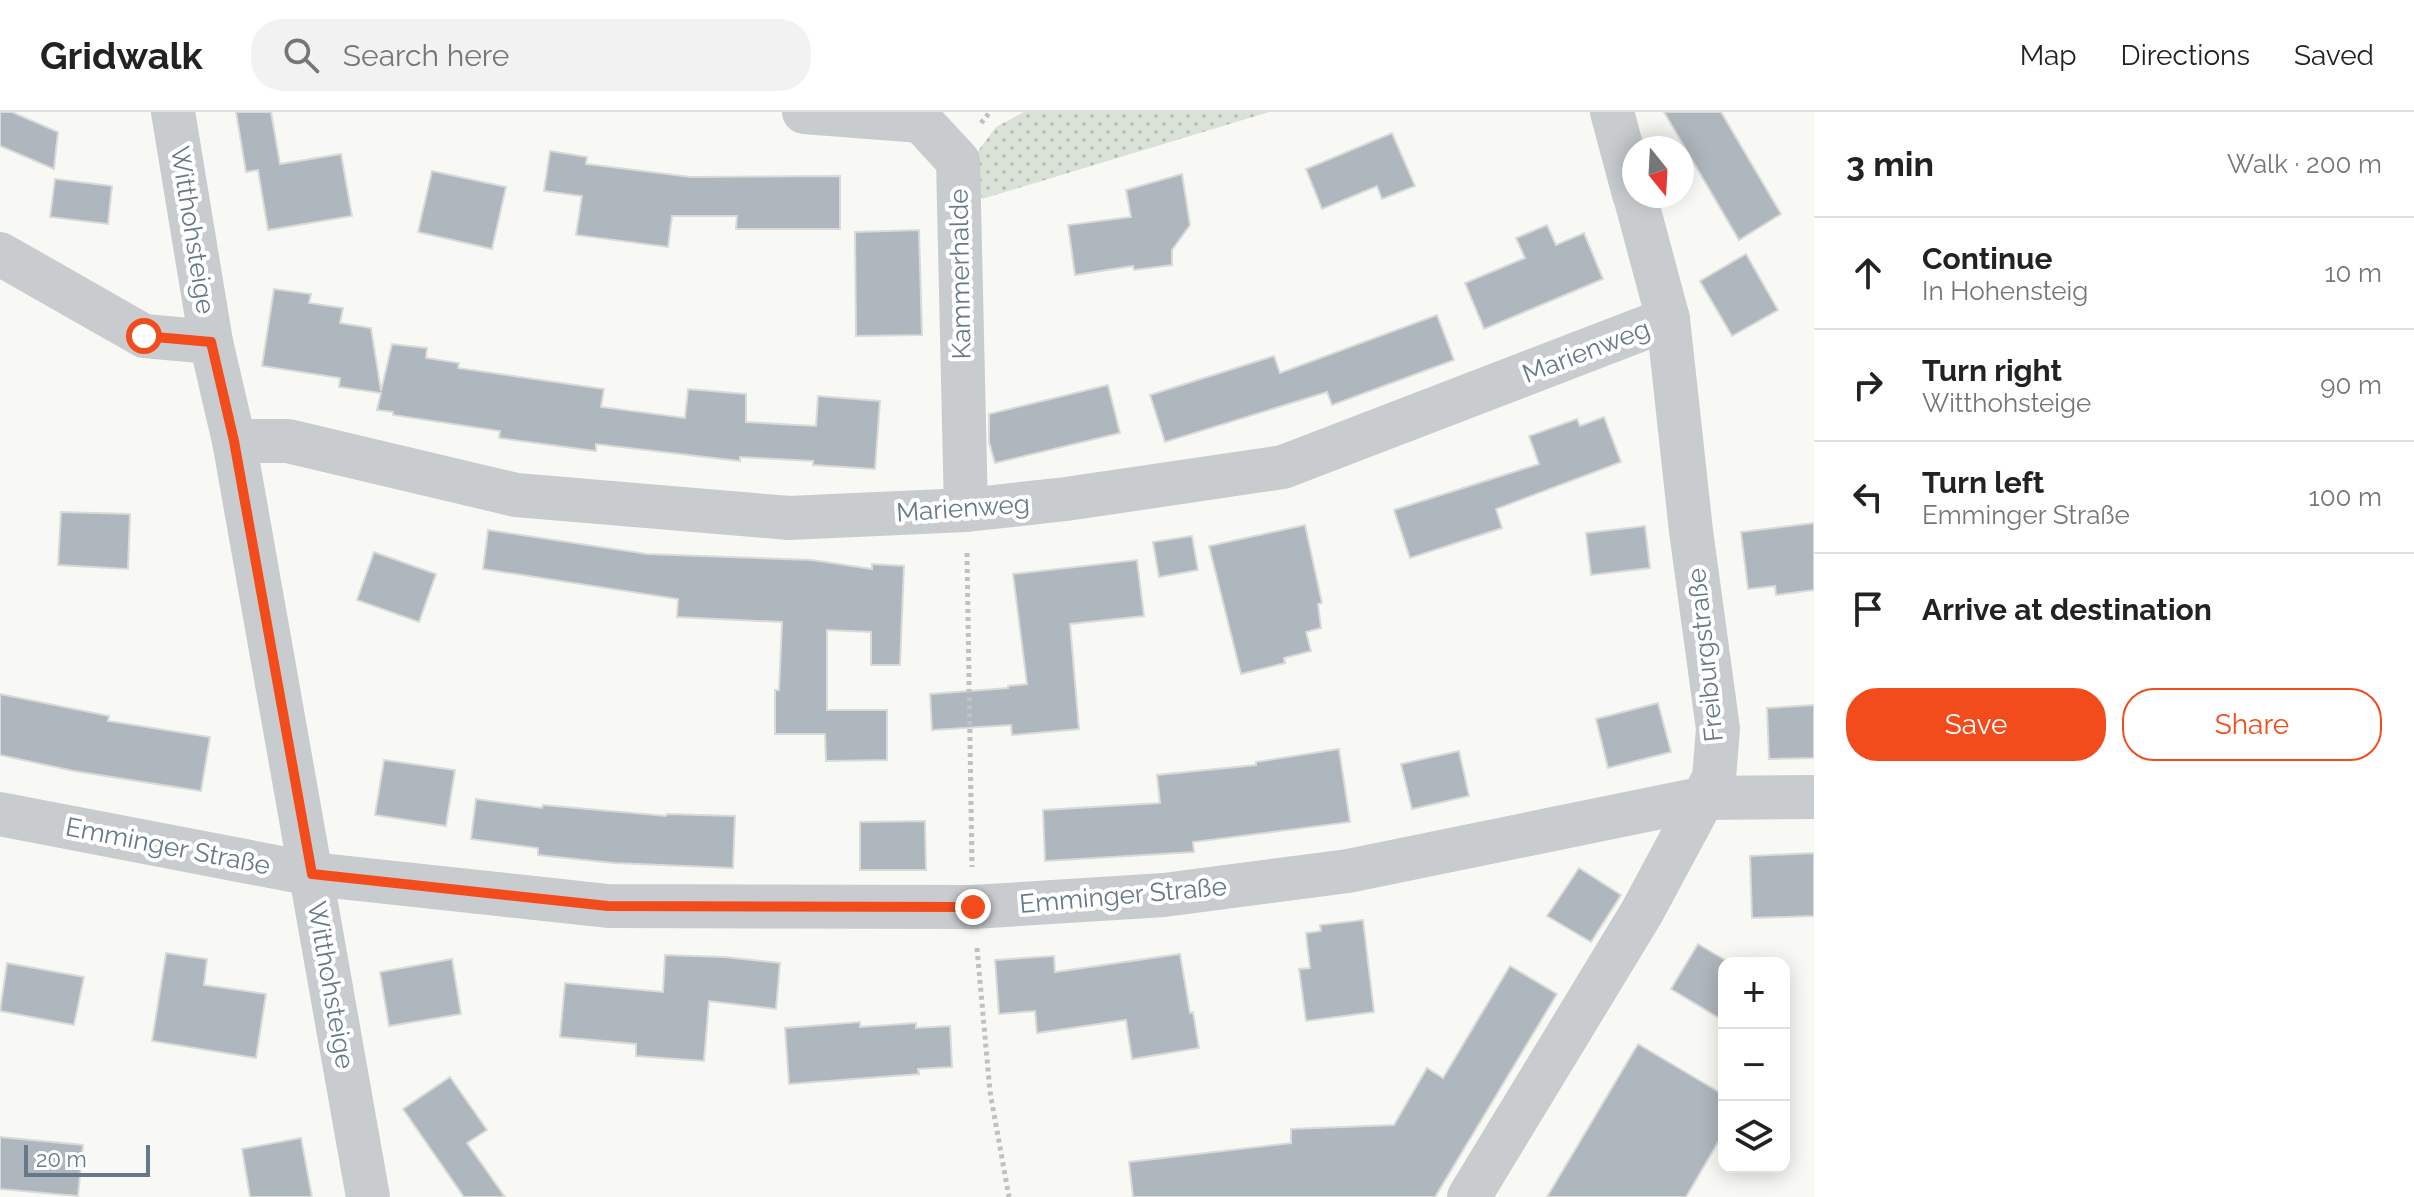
<!DOCTYPE html>
<html lang="en">
<head>
<meta charset="utf-8">
<style>
  :root { --surface:#fff; --page:#f2f2f2; --text:#222; --muted:#767676; --line:#e0e0e0; --accent:#f24c1c }
  body { margin:0; font-family:Raleway,sans-serif; background:var(--page); color:var(--text) }
  .controls { position:absolute; right:24px; bottom:24px; display:grid; overflow:hidden; border-radius:16px; box-shadow:0 4px 20px #0003 }
  .controls button { width:72px; height:72px; display:grid; place-items:center; padding:0; border:0; border-bottom:2px solid var(--line); background:var(--surface); color:var(--text); font:40px sans-serif }
  .compass { position:absolute; left:1622px; top:24px; width:72px; height:72px; border-radius:50%; background:var(--surface); box-shadow:0 4px 20px #0003; rotate:162deg }
  .scale { position:absolute; left:24px; bottom:20px; width:126px; box-sizing:border-box; padding-left:8px; border:4px solid #657989; border-top:0; font-size:22px; line-height:28px; white-space:nowrap; color:#657989; -webkit-text-stroke:6px #fff; paint-order:stroke }
  .stop { position:absolute; width:24px; height:24px; margin:-18px; border:6px solid #f24c1c; border-radius:50%; background:#fff }
  .stop.end { background:#f24c1c; border-color:#fff; box-shadow:0 2px 8px #0008 }
  .list { margin:0; padding:0; list-style:none }
  h2 { display:flex; justify-content:space-between; align-items:center; height:104px; margin:0; padding:0 32px; font-size:34px }
  h2 small { font-size:26px; font-weight:400; color:var(--muted) }
  .list li { display:grid; grid-template-columns:52px 1fr auto; gap:24px; align-items:center; box-sizing:border-box; height:112px; padding:0 32px; border-top:2px solid var(--line) }
  .list b { display:block; font-size:30px; white-space:nowrap }
  .list p { margin:0; font-size:26px; white-space:nowrap; color:var(--muted) }
  .list em { font-size:26px; font-style:normal; color:var(--muted) }
  .actions { display:flex; gap:16px; padding:24px 32px }
  .actions a { flex:1; padding:18px 0; border:2px solid var(--accent); border-radius:32px; text-align:center; font-size:28px; color:var(--accent) }
  .actions .main { background:var(--accent); color:#fff }
  .icon { flex:none; width:44px; height:44px; fill:none; stroke:currentColor; stroke-width:2; stroke-linecap:round; stroke-linejoin:round }
  .map { position:relative; flex:none; width:1814px; height:1085px; overflow:hidden }
  header { display:flex; align-items:center; gap:48px; box-sizing:border-box; height:112px; padding:0 40px; background:var(--surface); border-bottom:2px solid var(--line) }
  header strong { font-size:38px }
  nav { display:flex; gap:44px; margin-inline-start:auto; font-size:28px }
  .search { width:560px; height:72px; background:var(--page); display:flex; align-items:center; gap:20px; box-sizing:border-box; padding:0 28px; border-radius:32px; color:var(--muted); font-size:30px }
  main { display:flex }
  aside { flex:1; background:var(--surface) }
  .map>svg:first-child { display:block }
  .grass { fill:url(#grass-dots) }
  .building { fill:#aeb7bd; stroke:#dadad8; stroke-width:2 }
  .lines { fill:none; stroke-linecap:round; stroke-linejoin:round }
  .path { stroke:#bfc2c4; stroke-width:5; stroke-dasharray:4 4; stroke-linecap:butt }
  .minor { stroke:#c8cccf; stroke-width:44 }
  .route { stroke:#f24c1c; stroke-width:10 }
  .labels { text-anchor:middle; stroke-width:8; stroke-linejoin:round; paint-order:stroke }
  .street-label { font-size:26px; fill:#657989; stroke:#fff }
</style>
</head>
<body>
<header>
<strong>Gridwalk</strong>
<div class="search"><svg class="icon" aria-label="search" viewBox="0 0 24 24"><circle cx="10" cy="10" r="6"/><path d="M15 15l6 6"/></svg>Search here</div>
<nav><a>Map</a><a>Directions</a><a>Saved</a></nav>
</header>
<main>
<div class="map">
<svg width="1814" height="1085" viewBox="0 0 1814 1085">
  <defs>
    <pattern id="grass-dots" width="8" height="8" patternUnits="userSpaceOnUse" patternTransform="scale(2)"><rect width="8" height="8" fill="#dae1d6"/><path d="M2 2h.1M6 6h.1" fill="none" stroke="#b4bbb3" stroke-width="1.8" stroke-linecap="round"/></pattern>
  </defs>
  <rect width="100%" height="100%" fill="#f8f8f5"/>
  <path class="grass" d="M 1024,0 L 1269,0 L 982,87 L 969,51 L 996,15 Z"/>
  <g class="building">
    <path d="M 0,0 L 12,0 L 58,20 L 54,57 L 0,34 Z"/>
    <path d="M 236,0 L 271,0 L 280,52 L 341,42 L 352,104 L 268,118 L 258,58 L 246,60 Z"/>
    <path d="M 1664,0 L 1721,0 L 1781,102 L 1739,128 Z"/>
    <path d="M 1392,21 L 1415,74 L 1382,87 L 1377,74 L 1322,97 L 1306,57 Z"/>
    <path d="M 550,39 L 587,45 L 586,52 L 691,65 L 840,64 L 840,117 L 736,117 L 737,104 L 672,104 L 668,135 L 576,123 L 582,84 L 544,79 Z"/>
    <path d="M 432,59 L 506,75 L 492,137 L 418,120 Z"/>
    <path d="M 1182,62 L 1190,113 L 1172,138 L 1172,153 L 1134,158 L 1133,154 L 1075,163 L 1068,113 L 1131,105 L 1126,78 Z"/>
    <path d="M 55,67 L 112,74 L 108,112 L 50,105 Z"/>
    <path d="M 1547,113 L 1556,133 L 1584,121 L 1603,167 L 1484,217 L 1465,171 L 1525,146 L 1516,126 Z"/>
    <path d="M 919,118 L 922,223 L 856,224 L 855,120 Z"/>
    <path d="M 1746,142 L 1778,198 L 1732,224 L 1700,169 Z"/>
    <path d="M 274,177 L 311,182 L 309,191 L 343,196 L 340,211 L 371,216 L 381,279 L 392,232 L 427,236 L 426,246 L 459,251 L 458,256 L 604,277 L 601,295 L 685,306 L 688,277 L 746,282 L 746,310 L 816,314 L 818,284 L 880,289 L 875,357 L 813,353 L 813,349 L 740,345 L 740,349 L 596,332 L 596,339 L 499,326 L 500,319 L 393,303 L 393,300 L 377,298 L 381,281 L 339,275 L 340,266 L 262,254 Z"/>
    <path d="M 1437,203 L 1454,248 L 1332,293 L 1327,280 L 1165,330 L 1150,283 L 1274,244 L 1280,261 Z"/>
    <path d="M 1108,273 L 1120,321 L 995,351 L 989,330 L 989,302 Z"/>
    <path d="M 1604,305 L 1621,350 L 1496,397 L 1502,416 L 1410,446 L 1394,398 L 1539,352 L 1529,324 L 1577,307 L 1580,314 Z"/>
    <path d="M 61,400 L 130,402 L 128,457 L 58,453 Z"/>
    <path d="M 1814,411 L 1814,478 L 1776,483 L 1775,474 L 1748,477 L 1741,420 Z"/>
    <path d="M 1305,413 L 1322,491 L 1318,492 L 1321,516 L 1306,520 L 1311,539 L 1284,546 L 1285,551 L 1241,562 L 1209,434 Z"/>
    <path d="M 1645,414 L 1650,456 L 1591,463 L 1586,421 Z"/>
    <path d="M 488,418 L 647,442 L 812,448 L 872,457 L 872,452 L 904,454 L 900,553 L 871,553 L 871,520 L 827,518 L 827,598 L 887,598 L 887,648 L 826,649 L 825,622 L 775,622 L 775,578 L 779,578 L 782,510 L 677,505 L 678,487 L 483,457 Z"/>
    <path d="M 1192,424 L 1198,458 L 1159,465 L 1153,430 Z"/>
    <path d="M 374,440 L 436,462 L 419,510 L 357,488 Z"/>
    <path d="M 1137,448 L 1144,504 L 1070,512 L 1079,617 L 1012,623 L 1011,613 L 932,618 L 930,582 L 1008,576 L 1008,574 L 1027,572 L 1013,462 Z"/>
    <path d="M 0,582 L 109,604 L 108,609 L 210,625 L 201,679 L 74,659 L 0,643 Z"/>
    <path d="M 1658,591 L 1671,640 L 1608,656 L 1596,607 Z"/>
    <path d="M 1814,593 L 1814,646 L 1769,647 L 1767,596 Z"/>
    <path d="M 1339,637 L 1350,710 L 1193,730 L 1194,740 L 1045,749 L 1043,698 L 1160,691 L 1157,663 L 1256,653 L 1256,650 Z"/>
    <path d="M 1459,639 L 1469,684 L 1412,697 L 1401,652 Z"/>
    <path d="M 384,648 L 455,658 L 446,714 L 375,703 Z"/>
    <path d="M 476,687 L 542,696 L 543,693 L 666,704 L 667,702 L 735,704 L 733,756 L 614,751 L 538,743 L 538,736 L 471,727 Z"/>
    <path d="M 925,709 L 926,758 L 860,758 L 860,710 Z"/>
    <path d="M 1814,741 L 1814,804 L 1752,806 L 1750,744 Z"/>
    <path d="M 1579,756 L 1621,783 L 1591,830 L 1547,804 Z"/>
    <path d="M 1363,808 L 1374,900 L 1306,909 L 1299,857 L 1310,856 L 1306,821 L 1321,819 L 1320,813 Z"/>
    <path d="M 1698,832 L 1730,851 L 1724,851 L 1724,909 L 1671,877 Z"/>
    <path d="M 166,841 L 207,847 L 204,873 L 266,882 L 256,946 L 152,929 Z"/>
    <path d="M 1180,842 L 1190,901 L 1193,900 L 1199,936 L 1132,947 L 1126,908 L 1037,921 L 1035,899 L 999,902 L 995,848 L 1054,844 L 1055,860 Z"/>
    <path d="M 665,843 L 724,845 L 780,851 L 776,897 L 709,889 L 704,949 L 636,944 L 636,932 L 560,925 L 565,871 L 663,880 Z"/>
    <path d="M 452,847 L 461,902 L 389,914 L 380,860 Z"/>
    <path d="M 7,851 L 84,865 L 74,913 L 0,899 Z"/>
    <path d="M 1510,854 L 1557,882 L 1435,1085 L 1133,1085 L 1129,1050 L 1291,1031 L 1291,1017 L 1394,1013 L 1427,956 L 1443,966 Z"/>
    <path d="M 860,910 L 860,915 L 916,911 L 916,916 L 950,914 L 952,955 L 918,957 L 919,962 L 789,972 L 785,916 Z"/>
    <path d="M 1638,932 L 1724,983 L 1724,1020 L 1686,1085 L 1547,1085 Z"/>
    <path d="M 450,965 L 487,1018 L 467,1031 L 505,1085 L 464,1085 L 403,997 Z"/>
    <path d="M 0,1025 L 83,1033 L 78,1084 L 0,1077 Z"/>
    <path d="M 301,1026 L 312,1085 L 250,1085 L 242,1037 Z"/>
  </g>
  <g class="lines">
    <g class="path">
      <path d="M 981,11 L 990,0"/>
      <path d="M 967,441 L 972,755"/>
      <path d="M 977,836 L 990,980 L 1009,1085"/>
    </g>
    <g class="minor">
      <path d="M 173,0 L 211,230 L 234,329 L 368,1085"/>
      <path d="M 804,0 L 921,9 L 958,49 L 966,398"/>
      <path d="M 1612,0 L 1634,82"/>
      <path d="M 0,142 L 144,224 L 211,230"/>
      <path d="M 234,329 L 288,329 L 516,383 L 789,406 L 966,398 L 1066,387 L 1283,355 L 1668,207"/>
      <path d="M 0,702 L 312,762 L 608,794 L 973,795 L 1164,783 L 1348,759 L 1705,686 L 1814,685"/>
      <path d="M 1469,1085 L 1642,800 L 1714,666 L 1718,617 L 1691,419 L 1668,207 L 1635,84"/>
    </g>
  </g>
  <g class="lines">
    <path class="route" d="M 144,224 L 211,230 L 234,329 L 312,762 L 608,794 L 973,795"/>
  </g>
  <g class="labels">
    <g class="street-label">
      <text transform="translate(193 118) rotate(81)" y="9">Witthohsteige</text>
      <text transform="translate(960 162) rotate(-91)" y="9">Kammerhalde</text>
      <text transform="translate(1586 239) rotate(-21)" y="9">Marienweg</text>
      <text transform="translate(963 396) rotate(-4)" y="9">Marienweg</text>
      <text transform="translate(1705 543) rotate(-96)" y="9">Freiburgstraße</text>
      <text transform="translate(168 734) rotate(11)" y="9">Emminger Straße</text>
      <text transform="translate(1123 783) rotate(-5)" y="9">Emminger Straße</text>
      <text transform="translate(331 873) rotate(80)" y="9">Witthohsteige</text>
    </g>
  </g>
</svg>
<div class="controls">
<button>+</button>
<button>−</button>
<button><svg class="icon" aria-label="layers" viewBox="0 0 24 24"><path d="M12 4l9 5-9 5-9-5zM3 14l9 5 9-5"/></svg></button>
</div>
<svg class="compass" viewBox="-18 -18 36 36"><path d="M0-13l5 13h-10z" fill="#e53935"/><path d="M0 13l5-13h-10z" fill="#767676"/></svg>
<div class="scale">20 m</div>
<div class="stop" style="left:144px;top:224px"></div>
<div class="stop end" style="left:973px;top:795px"></div>
</div>
<aside>
<h2>3 min<small>Walk · 200 m</small></h2>
<ul class="list">
<li><svg class="icon" aria-label="ahead" viewBox="0 0 24 24"><path d="M12 20V5M6 11l6-6 6 6"/></svg><div><b>Continue</b><p>In Hohensteig</p></div><em>10 m</em></li>
<li><svg class="icon" aria-label="right" viewBox="0 0 24 24"><path d="M7 20v-9h11M14 6l5 5-5 5"/></svg><div><b>Turn right</b><p>Witthohsteige</p></div><em>90 m</em></li>
<li><svg class="icon" aria-label="left" viewBox="0 0 24 24"><path d="M17 20v-9H6M10 6l-5 5 5 5"/></svg><div><b>Turn left</b><p>Emminger Straße</p></div><em>100 m</em></li>
<li><svg class="icon" aria-label="arrive" viewBox="0 0 24 24"><path d="M6 21V4h12l-3 4 3 4H6"/></svg><div><b>Arrive at destination</b></div></li>
</ul>
<div class="actions"><a class="main">Save</a><a>Share</a></div>
</aside>
</main>
</body>
</html>
